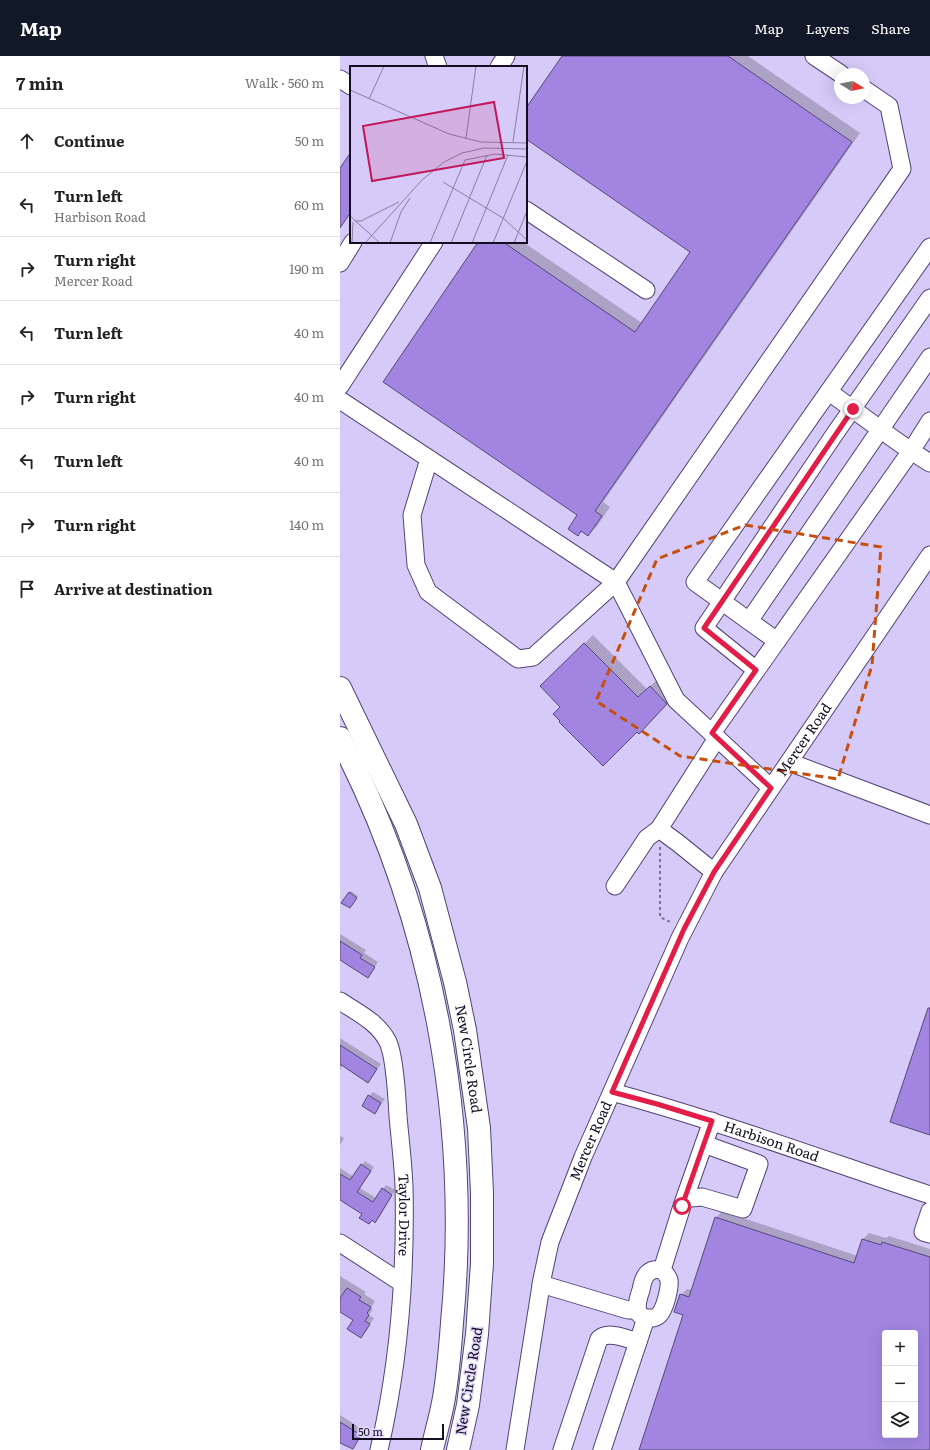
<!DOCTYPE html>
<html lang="en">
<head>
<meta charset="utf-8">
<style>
  :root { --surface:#fff; --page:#f6f6f6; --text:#222; --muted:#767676; --line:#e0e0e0; --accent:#111827 }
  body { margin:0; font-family:Literata,serif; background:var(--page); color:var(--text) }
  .controls { position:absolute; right:12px; bottom:12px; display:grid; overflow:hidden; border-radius:4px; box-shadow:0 4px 16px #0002 }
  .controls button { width:36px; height:36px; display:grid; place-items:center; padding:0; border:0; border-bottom:1px solid var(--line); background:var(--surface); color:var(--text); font:20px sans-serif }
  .compass { position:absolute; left:494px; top:12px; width:36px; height:36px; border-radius:50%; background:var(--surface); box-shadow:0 4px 16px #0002; rotate:100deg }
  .scale { position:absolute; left:12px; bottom:10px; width:92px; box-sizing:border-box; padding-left:4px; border:2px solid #140e22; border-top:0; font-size:11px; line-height:14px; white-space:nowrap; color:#140e22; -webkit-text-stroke:3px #e2dafc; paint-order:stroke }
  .stop { position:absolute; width:12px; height:12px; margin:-9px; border:3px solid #e11d48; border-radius:50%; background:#fff }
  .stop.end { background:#e11d48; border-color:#fff; box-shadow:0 1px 4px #0008 }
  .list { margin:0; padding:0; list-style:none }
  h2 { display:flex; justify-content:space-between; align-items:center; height:52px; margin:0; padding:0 16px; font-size:17px }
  h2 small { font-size:13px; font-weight:400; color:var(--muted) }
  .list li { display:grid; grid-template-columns:26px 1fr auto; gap:12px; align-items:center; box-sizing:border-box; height:64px; padding:0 16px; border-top:1px solid var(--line) }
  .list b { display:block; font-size:15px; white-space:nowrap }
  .list p { margin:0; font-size:13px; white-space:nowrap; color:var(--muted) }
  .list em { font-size:13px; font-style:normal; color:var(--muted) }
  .icon { flex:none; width:22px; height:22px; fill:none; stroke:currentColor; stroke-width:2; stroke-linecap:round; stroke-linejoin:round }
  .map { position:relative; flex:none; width:590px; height:1394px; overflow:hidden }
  header { display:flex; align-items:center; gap:24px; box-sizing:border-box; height:56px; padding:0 20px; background:var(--accent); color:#fff }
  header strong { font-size:19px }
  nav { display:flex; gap:22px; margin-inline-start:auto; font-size:14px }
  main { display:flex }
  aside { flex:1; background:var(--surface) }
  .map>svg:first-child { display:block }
  .shadow { fill:#0003; fill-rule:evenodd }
  .building { fill:#a185e1; stroke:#564878; fill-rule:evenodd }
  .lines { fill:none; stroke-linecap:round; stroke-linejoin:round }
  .minor-casing { stroke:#524373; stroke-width:19 }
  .highway-casing { stroke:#524373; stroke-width:24 }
  .path { stroke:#7b7394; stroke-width:2; stroke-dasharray:3 3; stroke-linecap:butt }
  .minor { stroke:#fff; stroke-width:17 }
  .highway { stroke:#fff; stroke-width:22 }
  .route { stroke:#e11d48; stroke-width:5 }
  .marked { fill:none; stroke:#c84e0f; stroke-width:3; stroke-dasharray:8 5; stroke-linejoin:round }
  .labels { text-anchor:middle; stroke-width:3; stroke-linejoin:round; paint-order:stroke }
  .street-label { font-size:14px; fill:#140e22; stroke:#e2dafc }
  .inset-road { fill:none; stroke:#887fa2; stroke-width:1 }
  .view { fill:#c2185b; fill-opacity:0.15; stroke:#c2185b; stroke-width:2 }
  .inset-edge { fill:none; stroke:#140e22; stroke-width:2 }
</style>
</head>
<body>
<header>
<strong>Map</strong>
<nav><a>Map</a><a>Layers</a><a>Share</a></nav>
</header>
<main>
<aside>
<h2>7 min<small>Walk · 560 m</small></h2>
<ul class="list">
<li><svg class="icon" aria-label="ahead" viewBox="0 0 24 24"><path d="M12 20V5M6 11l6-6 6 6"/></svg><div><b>Continue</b></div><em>50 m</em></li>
<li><svg class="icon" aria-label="left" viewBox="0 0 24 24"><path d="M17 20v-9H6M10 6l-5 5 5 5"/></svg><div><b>Turn left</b><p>Harbison Road</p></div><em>60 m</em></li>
<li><svg class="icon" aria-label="right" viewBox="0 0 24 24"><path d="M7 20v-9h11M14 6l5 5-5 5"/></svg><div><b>Turn right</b><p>Mercer Road</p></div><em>190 m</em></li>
<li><svg class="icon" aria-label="left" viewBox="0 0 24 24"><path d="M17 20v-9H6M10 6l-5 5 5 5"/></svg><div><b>Turn left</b></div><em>40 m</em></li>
<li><svg class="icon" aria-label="right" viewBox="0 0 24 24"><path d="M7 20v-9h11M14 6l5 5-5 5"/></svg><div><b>Turn right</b></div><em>40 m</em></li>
<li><svg class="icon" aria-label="left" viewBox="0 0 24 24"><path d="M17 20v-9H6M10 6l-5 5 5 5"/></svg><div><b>Turn left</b></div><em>40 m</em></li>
<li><svg class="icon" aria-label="right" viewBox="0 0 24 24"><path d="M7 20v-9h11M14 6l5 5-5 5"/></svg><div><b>Turn right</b></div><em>140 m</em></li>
<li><svg class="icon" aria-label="arrive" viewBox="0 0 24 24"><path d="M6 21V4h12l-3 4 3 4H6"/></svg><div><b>Arrive at destination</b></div></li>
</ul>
</aside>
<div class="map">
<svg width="590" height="1394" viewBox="0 0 590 1394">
  <rect width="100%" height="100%" fill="#d6cbf8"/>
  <g class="shadow">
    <path d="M 223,0 L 408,0 L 520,77 L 263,446 L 270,451 L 257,470 L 248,479 L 242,474 L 238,479 L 239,459 L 139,186 L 183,186 L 302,267 L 351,196 L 186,82 L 186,54 Z"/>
    <path d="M 253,579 L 307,633 L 319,622 L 335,639 L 322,652 L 222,651 L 202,630 Z"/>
    <path d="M 11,835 L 18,840 L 11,849 L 9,837 Z"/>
    <path d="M 0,878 L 26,894 L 24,897 L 38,906 L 28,921 L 0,902 Z"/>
    <path d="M 0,982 L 41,1008 L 28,1026 L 3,1009 L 0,1014 Z"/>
    <path d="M 33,1036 L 45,1043 L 35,1056 L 29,1040 Z"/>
    <path d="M 0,1080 L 4,1082 L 0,1089 Z"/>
    <path d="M 25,1105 L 34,1111 L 20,1132 L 36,1142 L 46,1129 L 55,1134 L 39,1162 L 35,1165 L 0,1143 L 0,1112 L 14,1121 Z"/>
    <path d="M 382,1155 L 518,1200 L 523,1183 L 529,1177 L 546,1182 L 549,1180 L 590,1193 L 590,1394 L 300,1394 L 345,1258 L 341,1239 L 347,1233 L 352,1234 L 376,1162 ZM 545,1277 L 575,1277 L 575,1379 L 545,1379 Z"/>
    <path d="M 0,1220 L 26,1236 L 24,1238 L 35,1245 L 31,1252 L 33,1253 L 29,1259 L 34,1262 L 26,1275 L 21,1280 L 14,1263 L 0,1254 Z"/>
    <path d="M 0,1359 L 25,1375 L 12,1392 L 0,1384 Z"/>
  </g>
  <g class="building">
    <path d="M 222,0 L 388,0 L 512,86 L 255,455 L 262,460 L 248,480 L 241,475 L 238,480 L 228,473 L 237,459 L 43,326 L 138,186 L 163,186 L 295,276 L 350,196 L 186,83 L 186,52 Z"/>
    <path d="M 11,96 L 11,156 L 0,172 L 0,112 Z"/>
    <path d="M 244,587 L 298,641 L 310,630 L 327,648 L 299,678 L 297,676 L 263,710 L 219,666 L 220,665 L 213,658 L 220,651 L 200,630 Z"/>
    <path d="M 9,836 L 17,842 L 10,852 L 1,847 Z"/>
    <path d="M 0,885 L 22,899 L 20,902 L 35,911 L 28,922 L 0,904 Z"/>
    <path d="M 588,952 L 590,952 L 590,1079 L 550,1066 Z"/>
    <path d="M 0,989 L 37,1013 L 28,1027 L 0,1008 Z"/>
    <path d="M 28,1039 L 41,1047 L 35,1058 L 22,1050 Z"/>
    <path d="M 21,1108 L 31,1115 L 17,1136 L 33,1146 L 42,1132 L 52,1139 L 35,1167 L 32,1164 L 29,1168 L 19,1162 L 22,1158 L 0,1144 L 0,1118 L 10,1124 Z"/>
    <path d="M 375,1161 L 514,1207 L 522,1183 L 541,1189 L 542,1186 L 590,1201 L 590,1394 L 299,1394 L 343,1259 L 334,1256 L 340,1238 L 349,1241 ZM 545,1277 L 575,1277 L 575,1379 L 545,1379 Z"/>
    <path d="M 7,1232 L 21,1241 L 19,1244 L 31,1251 L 27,1257 L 29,1259 L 25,1265 L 30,1268 L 21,1282 L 7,1273 L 13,1264 L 0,1256 L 0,1242 Z"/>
    <path d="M 0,1366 L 21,1379 L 13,1393 L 0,1387 Z"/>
  </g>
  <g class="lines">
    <defs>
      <g id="minor">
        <path d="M 94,0 L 98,11"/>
        <path d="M 474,0 L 501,18"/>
        <path d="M 159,11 L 166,0"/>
        <path d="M 0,23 L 11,30"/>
        <path d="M 186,154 L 306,234"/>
        <path d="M 0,207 L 13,186"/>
        <path d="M 0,330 L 94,186"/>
        <path d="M 489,336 C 516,355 543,376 571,395 L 590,365"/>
        <path d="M 0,344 L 276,526 L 562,113 L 549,50 L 524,33"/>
        <path d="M 89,403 L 72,459 L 76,509 L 88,536 L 178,603 L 193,601 L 276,526 L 336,644 L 431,732"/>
        <path d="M 409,565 L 355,526 L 590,191"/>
        <path d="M 437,585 L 409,565 L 590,301"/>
        <path d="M 416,614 L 364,572 L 494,379 L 590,242"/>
        <path d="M 372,677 L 571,395 L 590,407"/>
        <path d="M 449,706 L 590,759"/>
        <path d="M 319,773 L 338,787 L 374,816"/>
        <path d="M 275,830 L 307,782 L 319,773 L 377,682"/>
        <path id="s1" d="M 0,945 C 18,957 38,966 48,986 C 55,1001 57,1042 58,1060 C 60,1083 63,1107 64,1130 C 66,1218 59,1308 39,1394"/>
        <path id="s2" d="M 272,1036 C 379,1065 484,1104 590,1139"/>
        <path d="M 346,1140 L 351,1142 L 362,1141 L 403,1153 L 419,1108 L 364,1088"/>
        <path d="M 590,1155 L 583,1176 L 590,1178"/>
        <path d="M 0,1187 L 62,1227"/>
        <path d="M 322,1214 C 317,1213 312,1213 308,1217 C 303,1221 302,1229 301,1234 C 297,1245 292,1263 311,1262 C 314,1262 317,1261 319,1259 C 325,1253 330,1232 329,1224 C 328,1220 325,1217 322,1214 L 342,1150 L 372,1065"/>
        <path d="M 201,1228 L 288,1254 L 297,1254"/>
        <path id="s3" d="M 175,1394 L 202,1223 L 210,1186 L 243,1101 L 340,882 L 374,816 L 590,499"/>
        <path d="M 222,1394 L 259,1283 C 269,1274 287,1283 298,1286"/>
        <path d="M 262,1394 L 306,1262"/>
      </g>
      <g id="highway">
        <path id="s4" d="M 0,632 L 66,768 L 90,832 L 115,926 L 125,974 L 139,1072 L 142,1137 L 142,1207 L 137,1278 L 128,1349 L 118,1394"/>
        <path d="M 0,682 C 93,861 131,1067 112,1267 C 110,1294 108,1321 103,1347 C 100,1363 95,1379 92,1394"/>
      </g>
    </defs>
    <use href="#minor" class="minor-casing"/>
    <use href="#highway" class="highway-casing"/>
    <path class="path" d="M 320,791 L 320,861 L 332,867"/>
    <use href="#minor" class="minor"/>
    <use href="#highway" class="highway"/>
  </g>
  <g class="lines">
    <path class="route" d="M 342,1150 L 372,1065 L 317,1048 L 272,1036 L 344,873 L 374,816 L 431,732 L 372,677 L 416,614 L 364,572 L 513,353"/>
  </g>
  <path class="marked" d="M 405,469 L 541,491 L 532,609 L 498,723 L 340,700 L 256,645 L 317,503 Z"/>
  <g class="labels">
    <g class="street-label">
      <text dy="5" stroke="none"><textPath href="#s3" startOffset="776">Mercer Road</textPath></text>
      <text dy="5" stroke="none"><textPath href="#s4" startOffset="395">New Circle Road</textPath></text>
      <text dy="5" stroke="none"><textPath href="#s3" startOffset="320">Mercer Road</textPath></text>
      <text dy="5" stroke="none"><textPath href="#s2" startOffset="167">Harbison Road</textPath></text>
      <text dy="5" stroke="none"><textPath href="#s1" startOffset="238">Taylor Drive</textPath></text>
      <text transform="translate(129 1325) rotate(-81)" y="5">New Circle Road</text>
    </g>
  </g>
  <g transform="translate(10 10)">
    <rect width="177" height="177" fill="#d6cbf8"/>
    <path class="inset-road" d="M 0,24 L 99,68 L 131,76 L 177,77M 19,33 L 34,0M 116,72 L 126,0M 163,76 L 174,0M 93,116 L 153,152 L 177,174M 0,150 L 30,177M 5,155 L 11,155 L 49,136M 2,177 L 3,156M 15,177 L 72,114 L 94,96 L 112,87 L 134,82 L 177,83M 40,177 L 51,146 L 60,132M 80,177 L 115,94 L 145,88 L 177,91M 101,177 L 137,89M 122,177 L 158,89M 143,177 L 177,95M 164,177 L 177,145"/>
    <path class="view" d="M 144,36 L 154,92 L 22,115 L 13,60 Z"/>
    <rect width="177" height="177" class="inset-edge"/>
  </g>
</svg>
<div class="controls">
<button>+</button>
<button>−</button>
<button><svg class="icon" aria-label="layers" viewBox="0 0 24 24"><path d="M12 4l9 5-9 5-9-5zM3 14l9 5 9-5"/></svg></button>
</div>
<svg class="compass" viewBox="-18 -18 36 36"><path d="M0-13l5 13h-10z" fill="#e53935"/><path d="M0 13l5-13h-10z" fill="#767676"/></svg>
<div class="scale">50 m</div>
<div class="stop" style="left:342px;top:1150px"></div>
<div class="stop end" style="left:513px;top:353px"></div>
</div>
</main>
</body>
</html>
